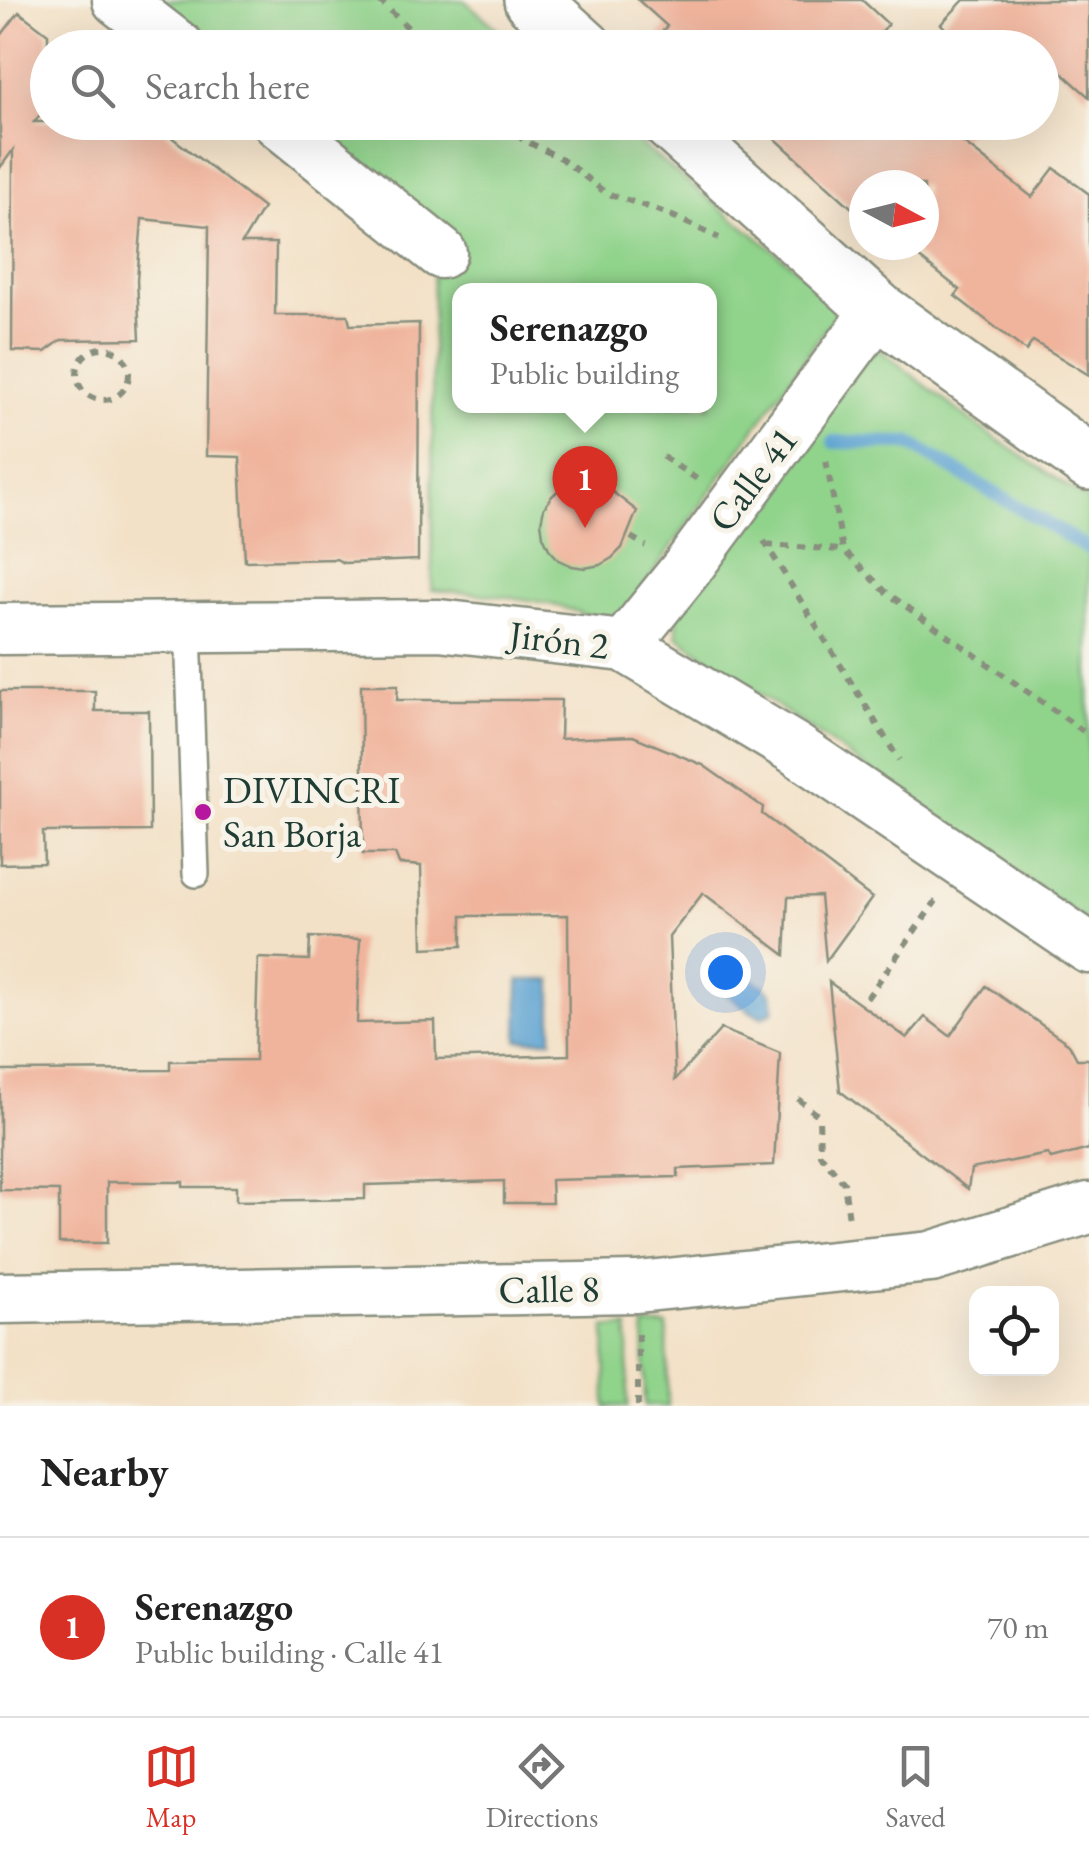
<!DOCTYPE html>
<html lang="en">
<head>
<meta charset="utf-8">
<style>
  :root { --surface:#fff; --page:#f2f2f2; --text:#222; --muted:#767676; --line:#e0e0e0; --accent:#d93025 }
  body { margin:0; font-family:"EB Garamond",serif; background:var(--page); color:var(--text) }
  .controls { position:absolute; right:30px; bottom:30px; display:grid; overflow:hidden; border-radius:20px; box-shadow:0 10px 40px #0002 }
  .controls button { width:90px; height:90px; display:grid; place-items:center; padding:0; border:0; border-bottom:2px solid var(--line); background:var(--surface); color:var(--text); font:50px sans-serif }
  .compass { position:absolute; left:849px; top:170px; width:90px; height:90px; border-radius:50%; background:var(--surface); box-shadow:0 10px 40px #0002; rotate:97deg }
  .you { position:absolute; left:725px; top:972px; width:35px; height:35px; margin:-25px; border:8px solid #fff; border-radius:50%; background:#1a73e8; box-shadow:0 0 0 15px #1a73e833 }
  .badge { display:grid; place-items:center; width:65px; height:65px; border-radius:50%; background:var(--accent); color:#fff; font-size:32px; font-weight:700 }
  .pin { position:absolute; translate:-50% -82px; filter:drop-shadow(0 2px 5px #0008) }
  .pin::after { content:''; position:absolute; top:52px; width:35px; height:30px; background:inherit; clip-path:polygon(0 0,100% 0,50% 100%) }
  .popup { position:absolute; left:452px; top:283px; width:265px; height:130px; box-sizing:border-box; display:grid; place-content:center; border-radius:20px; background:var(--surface); filter:drop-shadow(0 2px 8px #0005); font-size:32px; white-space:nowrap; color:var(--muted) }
  .popup b { font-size:38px; color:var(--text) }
  .popup::after { content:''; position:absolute; left:50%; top:100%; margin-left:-20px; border:20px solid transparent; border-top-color:var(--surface) }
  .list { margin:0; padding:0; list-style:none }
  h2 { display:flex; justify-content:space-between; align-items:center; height:130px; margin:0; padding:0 40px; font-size:42px }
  h2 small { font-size:32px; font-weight:400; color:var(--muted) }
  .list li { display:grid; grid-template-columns:65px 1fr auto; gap:30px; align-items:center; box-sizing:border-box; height:180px; padding:0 40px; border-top:2px solid var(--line) }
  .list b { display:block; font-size:38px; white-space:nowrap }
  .list p { margin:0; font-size:32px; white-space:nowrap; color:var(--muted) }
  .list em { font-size:32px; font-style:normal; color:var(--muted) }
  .icon { flex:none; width:55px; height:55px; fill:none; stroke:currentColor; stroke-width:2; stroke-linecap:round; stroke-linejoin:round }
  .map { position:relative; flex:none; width:1089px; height:1406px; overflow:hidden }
  .search { position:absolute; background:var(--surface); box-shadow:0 10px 40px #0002; left:30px; right:30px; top:30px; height:110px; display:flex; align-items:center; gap:25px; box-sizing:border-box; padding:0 35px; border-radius:55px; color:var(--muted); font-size:38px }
  .sheet { height:310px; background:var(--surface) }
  nav { display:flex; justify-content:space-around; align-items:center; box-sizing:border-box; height:140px; border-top:2px solid var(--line); background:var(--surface); font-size:28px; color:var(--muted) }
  nav a { display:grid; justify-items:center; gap:5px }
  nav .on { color:var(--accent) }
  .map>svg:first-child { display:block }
  .green { fill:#90d38b; stroke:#588860; stroke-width:2.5; fill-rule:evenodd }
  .water { fill:#5da3d2; stroke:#3e7083; stroke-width:2.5 }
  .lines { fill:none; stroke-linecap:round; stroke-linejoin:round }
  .stream { stroke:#5da3d2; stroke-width:14 }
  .building { fill:#f0b49c }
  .lane-casing { stroke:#898f7e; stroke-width:30 }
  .street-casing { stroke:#898f7e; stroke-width:55 }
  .secondary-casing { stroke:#898f7e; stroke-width:60 }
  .path { stroke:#898f7e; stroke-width:6; stroke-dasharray:8 8; stroke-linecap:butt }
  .lane { stroke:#fff; stroke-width:25 }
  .street { stroke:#fff; stroke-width:50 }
  .secondary { stroke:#fff; stroke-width:55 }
  .poi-dot { fill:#b5179e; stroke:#f7f3e8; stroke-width:4 }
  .labels { text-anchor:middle; stroke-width:10; stroke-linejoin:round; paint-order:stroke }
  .street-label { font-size:38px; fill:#1f3d34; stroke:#f7f3e8 }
  .poi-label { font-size:38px; fill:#1f3d34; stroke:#f7f3e8; text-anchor:start }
</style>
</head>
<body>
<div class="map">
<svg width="1089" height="1406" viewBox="0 0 1089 1406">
  <rect width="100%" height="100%" fill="#f7f3e8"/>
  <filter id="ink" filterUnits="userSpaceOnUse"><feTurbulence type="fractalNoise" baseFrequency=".01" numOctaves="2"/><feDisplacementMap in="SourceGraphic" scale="20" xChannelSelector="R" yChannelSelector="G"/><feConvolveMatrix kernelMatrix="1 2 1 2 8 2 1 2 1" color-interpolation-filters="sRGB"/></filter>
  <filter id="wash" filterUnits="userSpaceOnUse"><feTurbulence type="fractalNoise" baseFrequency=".0048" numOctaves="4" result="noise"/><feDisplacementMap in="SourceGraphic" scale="40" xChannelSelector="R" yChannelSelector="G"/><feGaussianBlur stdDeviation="2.25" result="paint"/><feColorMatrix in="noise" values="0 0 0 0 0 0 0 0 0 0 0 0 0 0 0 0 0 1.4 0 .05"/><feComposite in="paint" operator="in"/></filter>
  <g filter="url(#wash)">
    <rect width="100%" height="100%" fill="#f3e1c7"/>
    <g class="green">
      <path d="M 151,0 L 464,0 L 518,47 L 212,47 Z"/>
      <path d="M 306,123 L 613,123 L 834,298 L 835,315 L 622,617 L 609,626 C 555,597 492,595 432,590 L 433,223 ZM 460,290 L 710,290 L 710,406 L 460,406 Z"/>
      <path d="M 875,346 L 976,425 L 1089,501 L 1089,923 L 677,636 L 677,614 Z"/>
      <path d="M 644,1326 L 667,1326 L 668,1406 L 645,1406 Z"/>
      <path d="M 605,1327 L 628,1327 L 628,1406 L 606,1406 Z"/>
    </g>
    <g class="water">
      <path d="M 715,957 L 727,957 C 733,963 739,970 745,975 C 762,988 776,984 773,1011 L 762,1017 L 749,1011 L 707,979 L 705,966 Z"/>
      <path d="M 519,980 L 552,980 L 552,1040 L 518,1040 Z"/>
    </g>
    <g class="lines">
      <path class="stream" d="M 834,442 L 909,443 L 1089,549"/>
    </g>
    <g id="blocks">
      <g class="building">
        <path d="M 638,0 L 862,0 L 888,24 L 868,48 L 647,48 L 667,26 Z"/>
        <path d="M 964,0 L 1089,0 L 1089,97 L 1042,55 L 1042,48 L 964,48 L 941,24 Z"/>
        <path d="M 19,12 L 48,34 L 48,105 L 34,122 L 152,122 L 263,208 L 242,243 L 276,243 L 275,315 L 348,315 L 350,325 L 419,323 L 418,560 L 344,563 L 336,559 L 245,561 L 240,457 L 206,456 L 209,226 L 142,219 L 137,280 L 140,339 L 61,340 L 45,352 L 12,351 L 13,150 L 0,168 L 0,37 Z"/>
        <path d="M 757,122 L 976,122 L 960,140 L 1032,197 L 1054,168 L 1089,194 L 1089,375 L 1033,341 L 1026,351 L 955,296 L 960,290 L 903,245 L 924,245 L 924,185 L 864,185 L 864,219 Z"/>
        <path d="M 577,481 L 591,481 L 605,486 L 637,511 L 622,548 L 612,558 L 600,565 L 585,568 L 572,566 L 559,560 L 549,549 L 543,536 L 541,522 L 544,508 L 552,496 L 563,486 Z"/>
        <path d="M 361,685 L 398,685 L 397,700 L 561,700 L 560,739 L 633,736 L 703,765 L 763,807 L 762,814 L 872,898 L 826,961 L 820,896 L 788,897 L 785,955 L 703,893 L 669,937 L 675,1080 L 721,1029 L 780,1053 L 774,1165 L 678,1169 L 678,1177 L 551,1180 L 552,1203 L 504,1203 L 504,1181 L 365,1185 L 365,1199 L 236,1201 L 236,1187 L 183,1187 L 183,1182 L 107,1182 L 107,1243 L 59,1243 L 59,1191 L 0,1190 L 0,1071 L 170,1070 L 170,1061 L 255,1060 L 258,958 L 309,960 L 310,937 L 360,939 L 357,1023 L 435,1021 L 436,1059 L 569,1055 L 568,915 L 462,916 L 462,946 L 423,948 L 421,866 L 399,864 L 395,854 L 363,854 Z"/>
        <path d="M 0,691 L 95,691 L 95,711 L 149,711 L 150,831 L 43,832 L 44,863 L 0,864 Z"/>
        <path d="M 829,982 L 907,1038 L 925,1017 L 950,1036 L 986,986 L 1069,1044 L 1077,1059 L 1089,1059 L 1089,1149 L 1051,1159 L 1048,1154 L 971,1169 L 968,1189 L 840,1091 Z"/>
      </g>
    </g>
  </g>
  <g filter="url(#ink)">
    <use href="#blocks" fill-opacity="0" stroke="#898f7e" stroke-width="2.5"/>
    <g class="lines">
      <defs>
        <path id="lane" d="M 188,627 L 196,874"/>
        <g id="street">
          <path d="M 118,0 L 180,48"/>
          <path d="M 278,122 L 441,253"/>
          <path d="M 0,629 L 439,625 L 624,646 L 794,748 L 1089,948"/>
          <path d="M 624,646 L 687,568 L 878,310"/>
          <path d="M 0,1298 L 637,1287 L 931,1257 L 1089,1208"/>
        </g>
        <g id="secondary">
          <path d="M 532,0 L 585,48"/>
          <path d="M 669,122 L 878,310 L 1089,462"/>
        </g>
      </defs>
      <use href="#lane" class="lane-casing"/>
      <use href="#street" class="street-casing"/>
      <use href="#secondary" class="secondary-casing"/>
      <g class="path">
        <path d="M 379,0 L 429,48"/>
        <path d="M 506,122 L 522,139 L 562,159 L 606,193 L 666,213 L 719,238"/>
        <circle cx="103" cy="374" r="26"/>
        <path d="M 663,457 L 697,479"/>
        <path d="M 826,461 L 843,550 L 887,593 L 1089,735"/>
        <path d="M 631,537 L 646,546"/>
        <path d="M 764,541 L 899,760"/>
        <path d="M 766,545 L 843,550"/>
        <path d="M 867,998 L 936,901"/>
        <path d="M 798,1099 L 819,1116 L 820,1154 L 844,1183 L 849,1219"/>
        <path d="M 638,1334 L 638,1406"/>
      </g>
      <use href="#lane" class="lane"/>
      <use href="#street" class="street"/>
      <use href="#secondary" class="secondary"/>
    </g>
  </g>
  <circle class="poi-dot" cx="203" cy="812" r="10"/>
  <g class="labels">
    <g class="street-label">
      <text transform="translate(753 479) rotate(-53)" y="13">Calle 41</text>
      <text transform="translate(559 640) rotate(7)" y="13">Jirón 2</text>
      <text transform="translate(549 1289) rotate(-1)" y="13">Calle 8</text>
    </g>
    <g class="poi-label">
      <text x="223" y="803">DIVINCRI<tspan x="223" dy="44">San Borja</tspan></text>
    </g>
  </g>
</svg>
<div class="controls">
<button><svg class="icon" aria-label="locate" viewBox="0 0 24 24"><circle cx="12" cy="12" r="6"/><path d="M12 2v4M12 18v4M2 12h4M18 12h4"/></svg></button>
</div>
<svg class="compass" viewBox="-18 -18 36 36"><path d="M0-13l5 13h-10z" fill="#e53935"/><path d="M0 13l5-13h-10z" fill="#767676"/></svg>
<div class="you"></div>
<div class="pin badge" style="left:585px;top:528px">1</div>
<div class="popup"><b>Serenazgo</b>Public building</div>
<div class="search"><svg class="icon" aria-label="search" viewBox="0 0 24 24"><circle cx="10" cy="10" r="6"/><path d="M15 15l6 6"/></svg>Search here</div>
</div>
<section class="sheet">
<h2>Nearby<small></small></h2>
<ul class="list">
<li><span class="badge">1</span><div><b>Serenazgo</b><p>Public building · Calle 41</p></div><em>70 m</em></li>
</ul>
</section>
<nav>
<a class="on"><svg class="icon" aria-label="map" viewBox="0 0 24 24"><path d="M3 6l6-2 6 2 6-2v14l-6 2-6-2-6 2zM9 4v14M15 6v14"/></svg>Map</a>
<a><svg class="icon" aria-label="directions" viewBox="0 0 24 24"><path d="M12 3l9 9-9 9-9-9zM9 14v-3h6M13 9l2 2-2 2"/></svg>Directions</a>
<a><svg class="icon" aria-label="saved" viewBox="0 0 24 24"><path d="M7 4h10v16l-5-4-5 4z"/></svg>Saved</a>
</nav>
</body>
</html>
